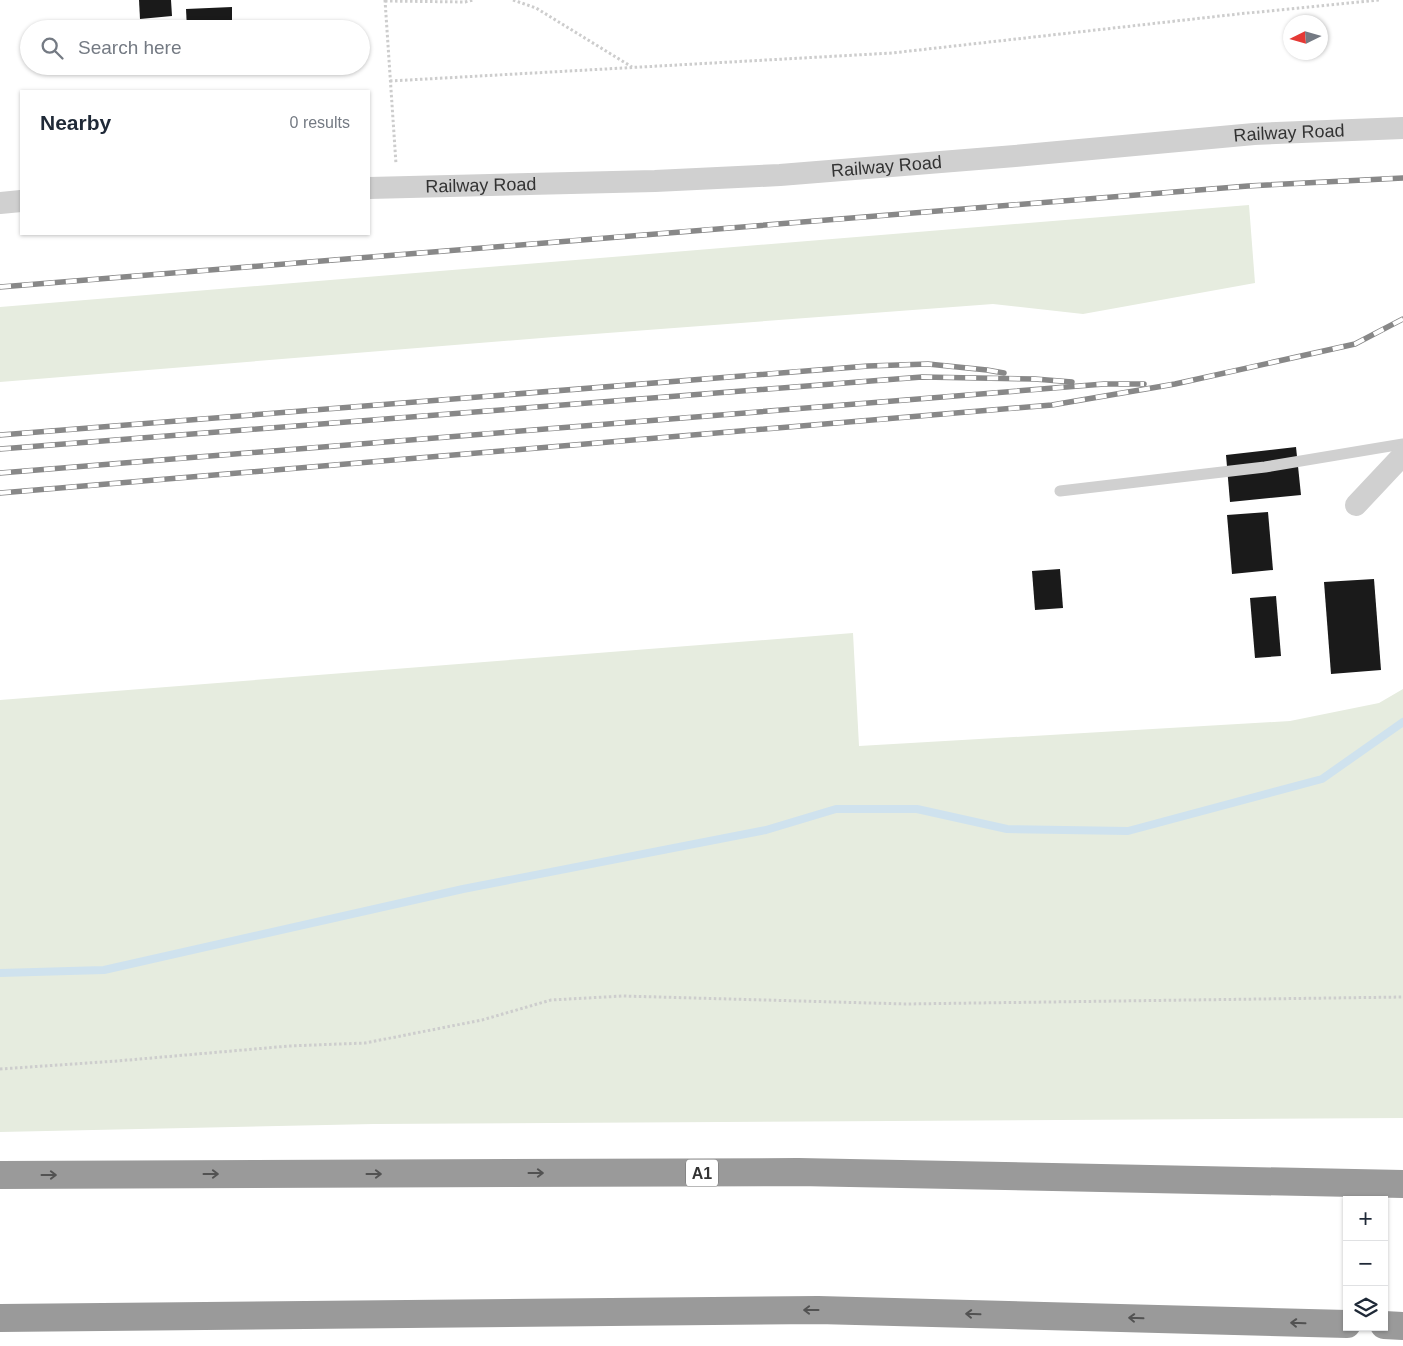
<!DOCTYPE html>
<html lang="en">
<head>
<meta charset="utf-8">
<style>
  :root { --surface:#fff; --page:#f2f2f3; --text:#1f2937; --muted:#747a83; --line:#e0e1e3 }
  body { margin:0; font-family:Helvetica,sans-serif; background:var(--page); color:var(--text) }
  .controls { position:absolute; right:15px; bottom:15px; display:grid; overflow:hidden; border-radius:0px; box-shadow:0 1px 4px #0004 }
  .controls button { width:45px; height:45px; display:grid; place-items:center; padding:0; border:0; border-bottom:1px solid var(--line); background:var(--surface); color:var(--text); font:25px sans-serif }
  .compass { position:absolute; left:1283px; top:15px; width:45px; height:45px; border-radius:50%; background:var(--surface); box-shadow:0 1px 4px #0004; rotate:265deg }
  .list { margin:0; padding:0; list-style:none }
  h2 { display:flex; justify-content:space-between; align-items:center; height:65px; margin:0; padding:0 20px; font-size:21px }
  h2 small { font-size:16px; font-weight:400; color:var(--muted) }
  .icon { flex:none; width:28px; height:28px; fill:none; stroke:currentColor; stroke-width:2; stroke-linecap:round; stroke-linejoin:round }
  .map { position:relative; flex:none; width:1403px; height:1346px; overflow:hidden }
  .search { position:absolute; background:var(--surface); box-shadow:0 1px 4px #0004; left:20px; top:20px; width:350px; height:55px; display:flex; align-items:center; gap:12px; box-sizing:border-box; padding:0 18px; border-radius:28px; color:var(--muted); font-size:19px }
  .panel { position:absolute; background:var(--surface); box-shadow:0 1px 4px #0004; left:20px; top:90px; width:350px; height:145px; border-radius:0px }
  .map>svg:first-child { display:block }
  .green { fill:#e6ecdf }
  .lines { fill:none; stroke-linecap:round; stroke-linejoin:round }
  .stream { stroke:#cfe2ee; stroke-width:8 }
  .building { fill:#1a1a1a }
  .path { stroke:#cdcdcd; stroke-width:3; stroke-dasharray:2.5 2.5; stroke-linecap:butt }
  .lane { stroke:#d0d0d0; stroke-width:11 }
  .street { stroke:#d0d0d0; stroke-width:22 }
  .highway { stroke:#9a9a9a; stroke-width:28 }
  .rail-casing { stroke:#888; stroke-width:5.5 }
  .rail { stroke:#fff; stroke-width:4; stroke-dasharray:11; stroke-linecap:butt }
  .oneway { stroke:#525252 }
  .labels { text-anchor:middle; stroke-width:5; stroke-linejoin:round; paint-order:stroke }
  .shield { fill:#fff; stroke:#707070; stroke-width:1 }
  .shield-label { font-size:16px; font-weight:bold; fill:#333 }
  .street-label { font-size:18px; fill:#333; stroke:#fff }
</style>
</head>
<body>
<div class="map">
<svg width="1403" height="1346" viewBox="0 0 1403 1346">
  <rect width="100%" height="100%" fill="#fff"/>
  <g class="green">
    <path d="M 1249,205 L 1255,283 L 1083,314 L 993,304 L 554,337 L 0,382 L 0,307 Z"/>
    <path d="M 853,633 L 859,746 L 1290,721 L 1379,703 L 1403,689 L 1403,1118 L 374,1124 L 0,1132 L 0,700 Z"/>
  </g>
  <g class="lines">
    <path class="stream" d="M 0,973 L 104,970 L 463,889 L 766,830 L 836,809 L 917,809 L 1007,829 L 1128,831 L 1322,779 L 1403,722"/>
  </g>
  <g class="building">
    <path d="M 139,0 L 171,0 L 172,16 L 140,19 Z"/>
    <path d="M 232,7 L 232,29 L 187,29 L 186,9 Z"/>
    <path d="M 1296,447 L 1301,495 L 1230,502 L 1226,455 Z"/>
    <path d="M 1268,512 L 1273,570 L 1232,574 L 1227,515 Z"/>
    <path d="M 1060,569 L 1063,608 L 1035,610 L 1032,571 Z"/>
    <path d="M 1374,579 L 1381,670 L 1331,674 L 1324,582 Z"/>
    <path d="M 1276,596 L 1281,656 L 1255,658 L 1250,598 Z"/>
  </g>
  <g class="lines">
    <g class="path">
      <path d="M 385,0 L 396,164"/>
      <path d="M 513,0 L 536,8 L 632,67"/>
      <path d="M 385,1 L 465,2 L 473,0"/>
      <path d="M 390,81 L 892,53 L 1238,14 L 1380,0"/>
      <path d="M 0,1069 L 117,1061 L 289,1046 L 365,1043 L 482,1020 L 551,1000 L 623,996 L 906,1004 L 1403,997"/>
    </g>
    <path class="lane" d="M 1060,491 L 1265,467 L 1403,444"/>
    <g class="street">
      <path id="s1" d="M 369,188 L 655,181 L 780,175 L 1015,156 L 1254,134 L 1403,128"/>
      <path d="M 0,203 L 21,201"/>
      <path d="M 1356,505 L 1403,455"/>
    </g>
    <g class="highway">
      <path d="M 0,1175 L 798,1172 L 1403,1184"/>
      <path d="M 0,1318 L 818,1310 L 1347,1324"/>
      <path d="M 1384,1325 L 1403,1326"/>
    </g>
    <defs>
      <g id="rail">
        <path d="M 0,287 L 1248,186 L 1403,178"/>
        <path d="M 0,435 L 868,366 L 928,364 L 987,370 L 1004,373"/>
        <path d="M 0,449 L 922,377 L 1035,379 L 1072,382"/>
        <path d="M 0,473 L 1104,384 L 1144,384"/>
        <path d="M 0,493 L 1052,405 L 1175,384 L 1355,344 L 1403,319"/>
      </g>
    </defs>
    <use href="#rail" class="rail-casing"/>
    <use href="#rail" class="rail"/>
  </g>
  <defs><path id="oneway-shaft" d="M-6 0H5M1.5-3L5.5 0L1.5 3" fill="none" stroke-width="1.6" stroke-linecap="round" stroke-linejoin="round" transform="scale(1.25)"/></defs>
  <g class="oneway">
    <use href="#oneway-shaft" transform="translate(536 1173)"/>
    <use href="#oneway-shaft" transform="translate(211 1174)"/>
    <use href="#oneway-shaft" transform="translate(374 1174)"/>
    <use href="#oneway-shaft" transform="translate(49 1175)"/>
    <use href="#oneway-shaft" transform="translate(811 1310) rotate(180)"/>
    <use href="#oneway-shaft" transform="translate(973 1314) rotate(-178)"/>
    <use href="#oneway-shaft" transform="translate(1136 1318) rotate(-178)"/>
    <use href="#oneway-shaft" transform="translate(1298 1323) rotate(-178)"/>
  </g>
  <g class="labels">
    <rect class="shield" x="686" y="1159.5" width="32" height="27" rx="4"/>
    <g class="shield-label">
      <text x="702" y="1179">A1</text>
    </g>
    <g class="street-label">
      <text dy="6" stroke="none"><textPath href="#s1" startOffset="922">Railway Road</textPath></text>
      <text dy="6" stroke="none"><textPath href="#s1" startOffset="518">Railway Road</textPath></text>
      <text dy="6" stroke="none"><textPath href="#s1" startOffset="112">Railway Road</textPath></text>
    </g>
  </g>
</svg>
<div class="controls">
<button>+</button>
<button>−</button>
<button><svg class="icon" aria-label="layers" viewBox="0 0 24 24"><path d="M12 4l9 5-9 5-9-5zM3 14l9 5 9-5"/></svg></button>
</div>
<svg class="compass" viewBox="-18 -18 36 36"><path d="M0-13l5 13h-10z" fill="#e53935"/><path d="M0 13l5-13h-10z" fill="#747a83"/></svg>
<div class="search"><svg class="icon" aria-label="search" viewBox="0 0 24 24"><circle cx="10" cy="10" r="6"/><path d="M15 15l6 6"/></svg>Search here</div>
<section class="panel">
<h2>Nearby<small>0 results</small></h2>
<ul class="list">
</ul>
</section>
</div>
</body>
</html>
